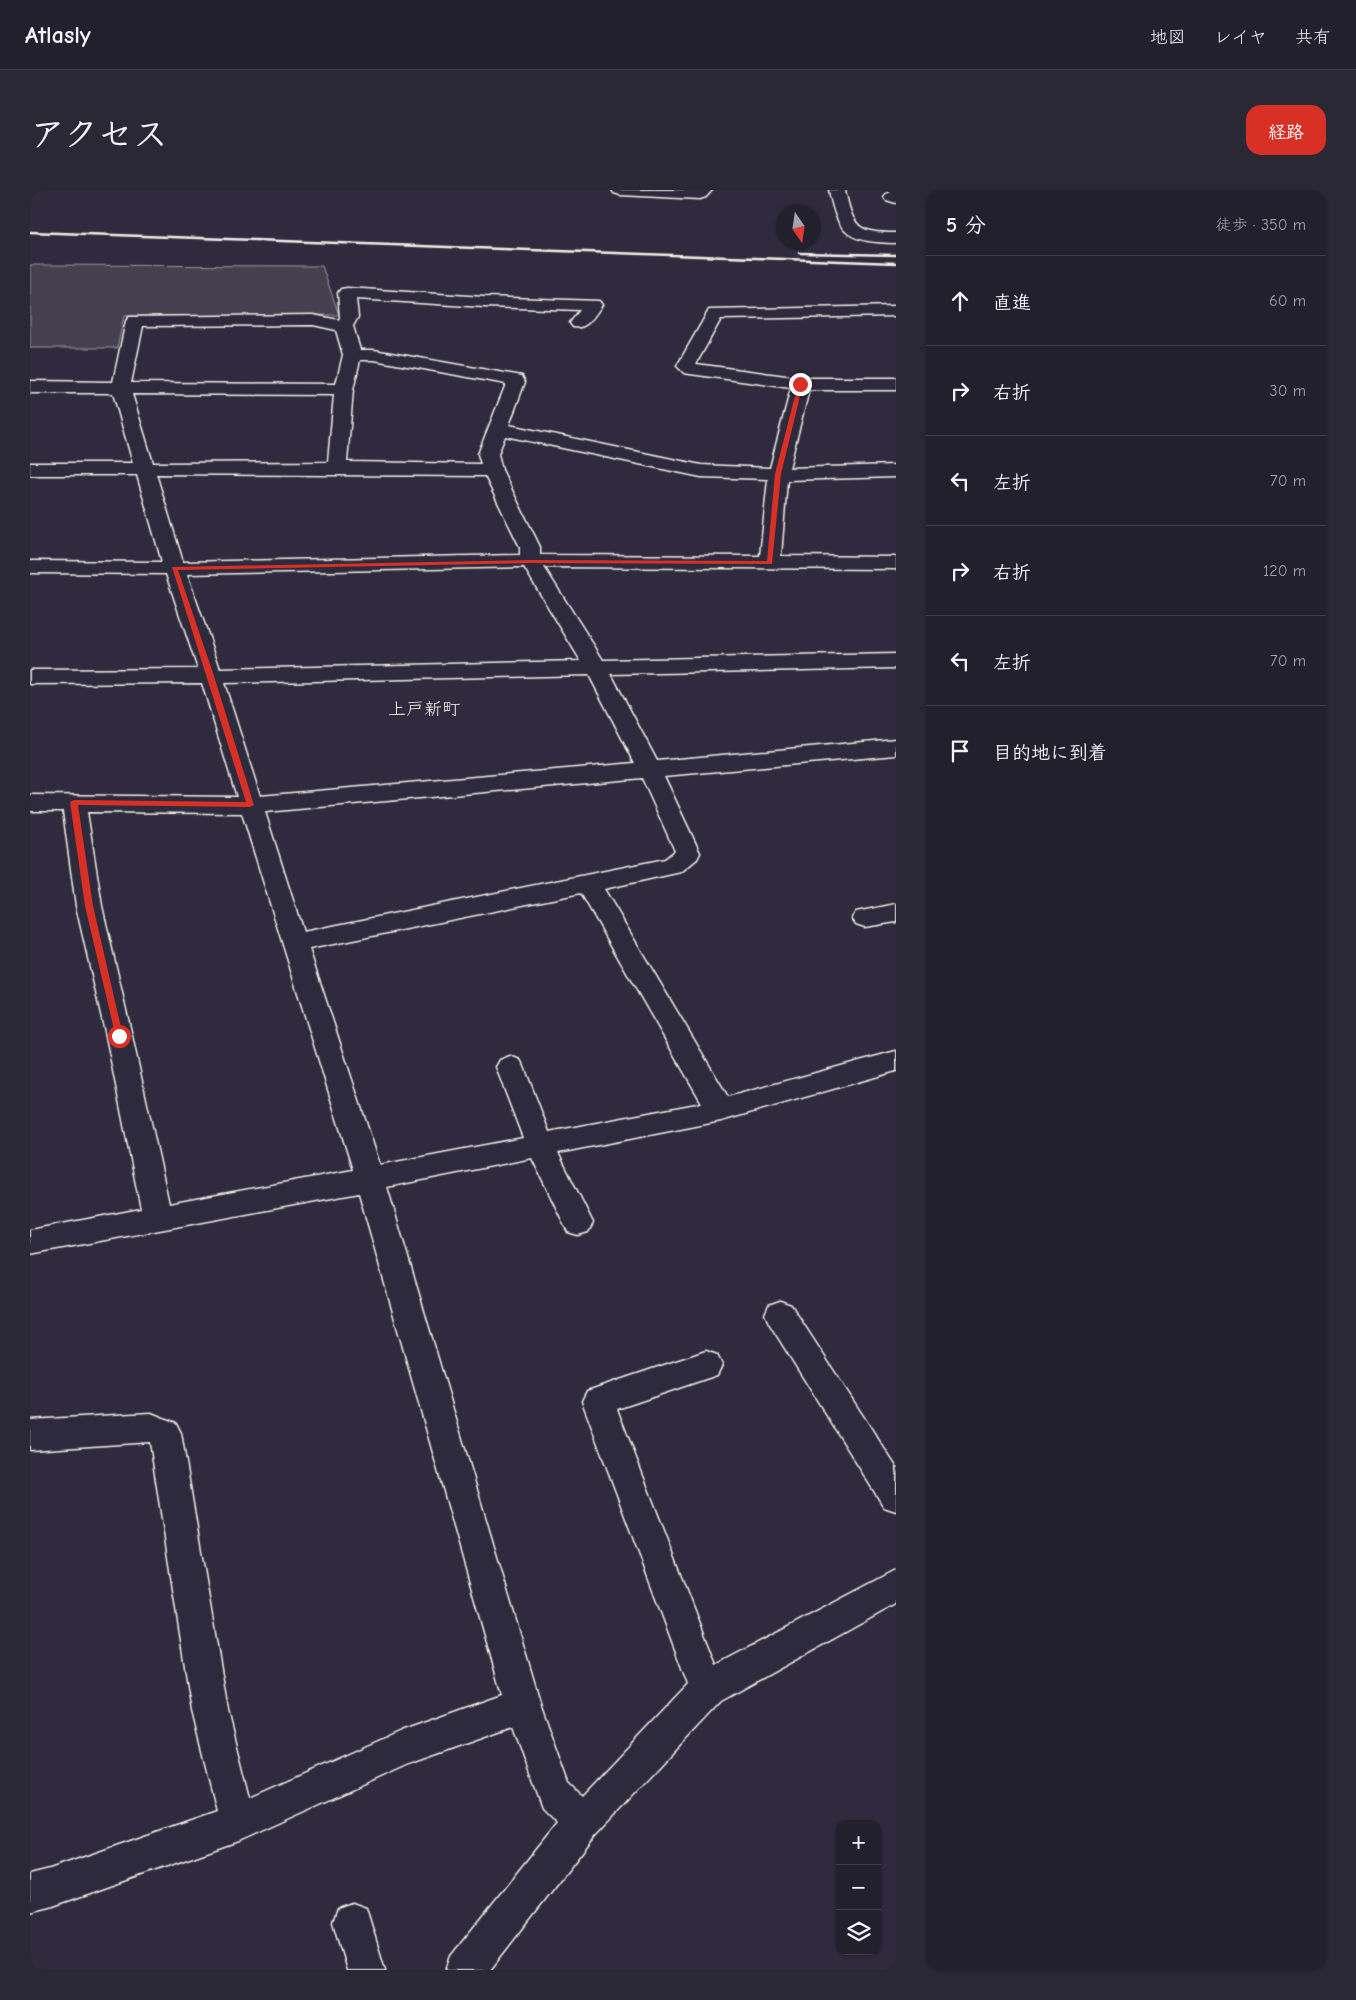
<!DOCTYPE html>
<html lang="ja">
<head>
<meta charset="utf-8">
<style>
  :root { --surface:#23202e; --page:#2b2836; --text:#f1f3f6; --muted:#a3a3aa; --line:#403e4a; --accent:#d93025 }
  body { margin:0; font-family:"Comic Neue","Klee One",sans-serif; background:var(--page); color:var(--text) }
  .controls { position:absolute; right:15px; bottom:15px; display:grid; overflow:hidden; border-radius:10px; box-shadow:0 1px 4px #0004 }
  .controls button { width:45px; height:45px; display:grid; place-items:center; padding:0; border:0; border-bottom:1px solid var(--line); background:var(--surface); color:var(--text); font:25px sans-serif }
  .compass { position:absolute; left:746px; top:15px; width:45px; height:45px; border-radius:50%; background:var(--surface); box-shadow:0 1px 4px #0004; rotate:167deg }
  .stop { position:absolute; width:15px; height:15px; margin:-11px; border:4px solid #d93025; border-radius:50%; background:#fff }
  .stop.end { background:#d93025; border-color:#fff; box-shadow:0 1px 5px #0008 }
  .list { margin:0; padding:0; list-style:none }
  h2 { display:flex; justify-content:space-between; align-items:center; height:65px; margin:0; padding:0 20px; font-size:21px }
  h2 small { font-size:16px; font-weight:400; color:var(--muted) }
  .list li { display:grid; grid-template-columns:32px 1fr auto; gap:15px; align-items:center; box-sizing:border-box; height:90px; padding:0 20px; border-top:1px solid var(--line) }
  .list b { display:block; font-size:19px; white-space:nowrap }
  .list em { font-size:16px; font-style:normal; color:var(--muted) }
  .icon { flex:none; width:28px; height:28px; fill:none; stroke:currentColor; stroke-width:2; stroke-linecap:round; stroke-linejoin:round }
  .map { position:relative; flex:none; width:866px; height:1780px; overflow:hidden; border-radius:15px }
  header { display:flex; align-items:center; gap:30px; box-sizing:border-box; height:70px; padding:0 25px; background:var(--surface); border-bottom:1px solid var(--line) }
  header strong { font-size:24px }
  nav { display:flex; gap:28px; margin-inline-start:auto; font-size:18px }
  .intro { display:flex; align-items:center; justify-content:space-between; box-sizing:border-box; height:120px; padding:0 30px }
  h1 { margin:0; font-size:35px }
  .button { padding:12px 22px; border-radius:15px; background:var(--accent); color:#fff; font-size:18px; font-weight:700 }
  main { display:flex; gap:30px; padding:0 30px }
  aside { flex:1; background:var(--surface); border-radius:15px; box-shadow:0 1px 4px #0004 }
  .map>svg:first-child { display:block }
  .green { fill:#454050; stroke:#9c989c }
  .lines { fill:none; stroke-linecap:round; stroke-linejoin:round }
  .minor-casing { stroke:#f4f1e8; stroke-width:3 }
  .minor { fill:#2f2a3d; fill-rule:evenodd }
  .rail { stroke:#f4f1e8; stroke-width:2.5 }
  .route { fill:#d93025 }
  .labels { text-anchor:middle; stroke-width:4; stroke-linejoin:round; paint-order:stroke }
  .quarter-label { font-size:18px; fill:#f4f1e8; stroke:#2f2a3d }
</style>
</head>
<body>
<header>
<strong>Atlasly</strong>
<nav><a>地図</a><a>レイヤ</a><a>共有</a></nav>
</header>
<div class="intro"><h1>アクセス</h1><a class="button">経路</a></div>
<main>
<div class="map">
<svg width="866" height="1780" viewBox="0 0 866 1780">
  <rect width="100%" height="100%" fill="#2f2a3d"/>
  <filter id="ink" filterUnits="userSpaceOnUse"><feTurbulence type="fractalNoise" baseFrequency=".02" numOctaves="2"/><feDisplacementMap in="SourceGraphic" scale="10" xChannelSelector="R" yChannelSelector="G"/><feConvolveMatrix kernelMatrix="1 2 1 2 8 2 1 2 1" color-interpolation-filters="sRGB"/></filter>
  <g filter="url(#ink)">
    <path class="green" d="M 0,75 L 292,76 L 309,125 L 94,126 L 87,158 L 0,158 Z"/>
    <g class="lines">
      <defs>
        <g id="minor">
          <path d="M 582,0 L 682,0 L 676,7 L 670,9 L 590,5 L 584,3 Z"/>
          <path d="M 799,0 L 815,0 C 823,37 827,43 866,43 L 866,53 C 819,52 808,46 799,0 Z"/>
          <path d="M 862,2 L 866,3 L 866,13 L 856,10 L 854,7 L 856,4 Z"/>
          <path d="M 317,98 L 454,107 L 569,111 L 572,115 C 564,126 557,140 543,137 L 540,133 L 550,120 L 454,117 L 326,109 L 328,127 L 323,136 L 330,160 L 344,160 L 492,186 L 495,192 L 479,235 L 671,275 L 740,278 L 761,198 L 660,184 L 654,183 L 647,176 L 679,120 L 866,116 L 866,126 L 691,129 L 666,174 L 771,188 L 866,188 L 866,200 L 779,200 L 759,278 L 866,275 L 866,287 L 757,290 L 751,366 L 866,367 L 866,379 L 514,377 L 573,470 L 866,464 L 866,478 L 581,484 L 627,571 L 866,549 L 866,565 L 634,586 L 670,663 L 667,669 L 651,682 L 574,699 L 698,907 L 866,861 L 866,881 L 691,931 L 528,963 L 563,1033 L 558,1042 L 548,1045 L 538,1042 L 502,968 L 357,997 L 511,1515 L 539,1593 L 552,1606 L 658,1494 L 552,1211 L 557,1201 L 676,1161 L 687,1165 L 692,1175 L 687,1185 L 587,1219 L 686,1475 L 866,1380 L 866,1414 L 691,1511 L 565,1645 L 460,1780 L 416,1780 L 421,1766 L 527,1633 L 512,1618 L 483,1537 L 376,1575 L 208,1651 L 20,1717 L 0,1722 L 0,1684 L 20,1679 L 187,1621 L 162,1521 L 120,1252 L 0,1260 L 0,1230 L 121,1223 L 146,1233 L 151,1243 L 198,1521 L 220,1608 L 371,1541 L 472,1505 L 329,1003 L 0,1064 L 0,1040 L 111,1019 L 76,846 L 46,716 L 33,621 L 0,621 L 0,605 L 207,607 L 172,493 L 0,494 L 0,480 L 168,479 L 136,384 L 0,383 L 0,371 L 132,372 L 107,285 L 0,285 L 0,273 L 103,273 L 83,203 L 0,203 L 0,191 L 83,192 L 96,131 L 99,127 L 283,125 L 309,130 L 310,127 L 308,103 L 311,99 ZM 283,135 L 306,140 L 313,165 L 306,194 L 101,193 L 113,136 ZM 330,170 L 344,170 L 476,194 L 448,264 L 451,274 L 317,272 L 323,200 ZM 102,204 L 304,205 L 298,272 L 123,273 ZM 475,246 L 671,287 L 738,289 L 730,366 L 510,365 L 510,357 L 472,280 L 468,264 ZM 126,284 L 455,286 L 490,357 L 490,365 L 153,372 ZM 494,377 L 551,471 L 190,479 L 157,384 ZM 559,485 L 605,573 L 230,606 L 194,493 ZM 612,588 L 645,661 L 635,669 L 273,742 L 235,622 ZM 57,622 L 212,623 L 323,980 L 139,1014 L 102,846 L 72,716 ZM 551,703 L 672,913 L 519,942 L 494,877 L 490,870 L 480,866 L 470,870 L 466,877 L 493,948 L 350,975 L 279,759 Z"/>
          <path d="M 866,714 L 866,732 L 835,737 L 826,734 L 822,728 L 826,722 Z"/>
          <path d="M 750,1111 L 761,1115 L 866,1277 L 866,1321 L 854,1317 L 739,1133 L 735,1124 L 739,1115 Z"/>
          <path d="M 322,1713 L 336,1718 L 355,1780 L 317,1780 L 303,1732 L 308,1718 Z"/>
        </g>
      </defs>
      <use href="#minor" class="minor-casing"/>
      <use href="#minor" class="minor"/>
      <g class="rail">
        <path d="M 0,42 L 866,73"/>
        <path d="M 769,63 L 866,65"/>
      </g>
    </g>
  </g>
  <path class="route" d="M 770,192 L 773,194 L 751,284 L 742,374 L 500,373 L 148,380 L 184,486 L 224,615 L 220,617 L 48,615 L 63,716 L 93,846 L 89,849 L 86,848 L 55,716 L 40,612 L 44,610 L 216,612 L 142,377 L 500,370 L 737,371 L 745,284 L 768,194 Z"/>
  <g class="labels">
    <g class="quarter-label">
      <text x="394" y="525">上戸新町</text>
    </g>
  </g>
</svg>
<div class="controls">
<button>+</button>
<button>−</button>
<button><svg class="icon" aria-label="layers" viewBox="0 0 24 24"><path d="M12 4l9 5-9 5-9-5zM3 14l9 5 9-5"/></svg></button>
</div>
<svg class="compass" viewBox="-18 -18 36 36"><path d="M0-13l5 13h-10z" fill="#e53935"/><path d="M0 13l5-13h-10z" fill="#a3a3aa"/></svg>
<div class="stop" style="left:89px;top:846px"></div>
<div class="stop end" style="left:770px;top:194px"></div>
</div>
<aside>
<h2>5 分<small>徒歩 · 350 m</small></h2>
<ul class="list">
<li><svg class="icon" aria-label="ahead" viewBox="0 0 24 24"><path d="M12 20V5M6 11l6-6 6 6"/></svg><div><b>直進</b></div><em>60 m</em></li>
<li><svg class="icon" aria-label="right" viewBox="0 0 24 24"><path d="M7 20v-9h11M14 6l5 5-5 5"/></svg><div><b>右折</b></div><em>30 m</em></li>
<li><svg class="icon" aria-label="left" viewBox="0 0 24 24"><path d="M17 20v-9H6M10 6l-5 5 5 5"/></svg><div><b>左折</b></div><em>70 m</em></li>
<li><svg class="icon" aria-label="right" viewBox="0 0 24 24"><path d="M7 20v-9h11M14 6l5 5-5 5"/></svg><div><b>右折</b></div><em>120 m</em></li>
<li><svg class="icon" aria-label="left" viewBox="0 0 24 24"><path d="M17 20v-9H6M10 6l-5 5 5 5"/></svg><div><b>左折</b></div><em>70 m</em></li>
<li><svg class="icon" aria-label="arrive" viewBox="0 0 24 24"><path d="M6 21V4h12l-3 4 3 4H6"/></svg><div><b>目的地に到着</b></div></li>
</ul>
</aside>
</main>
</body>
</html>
